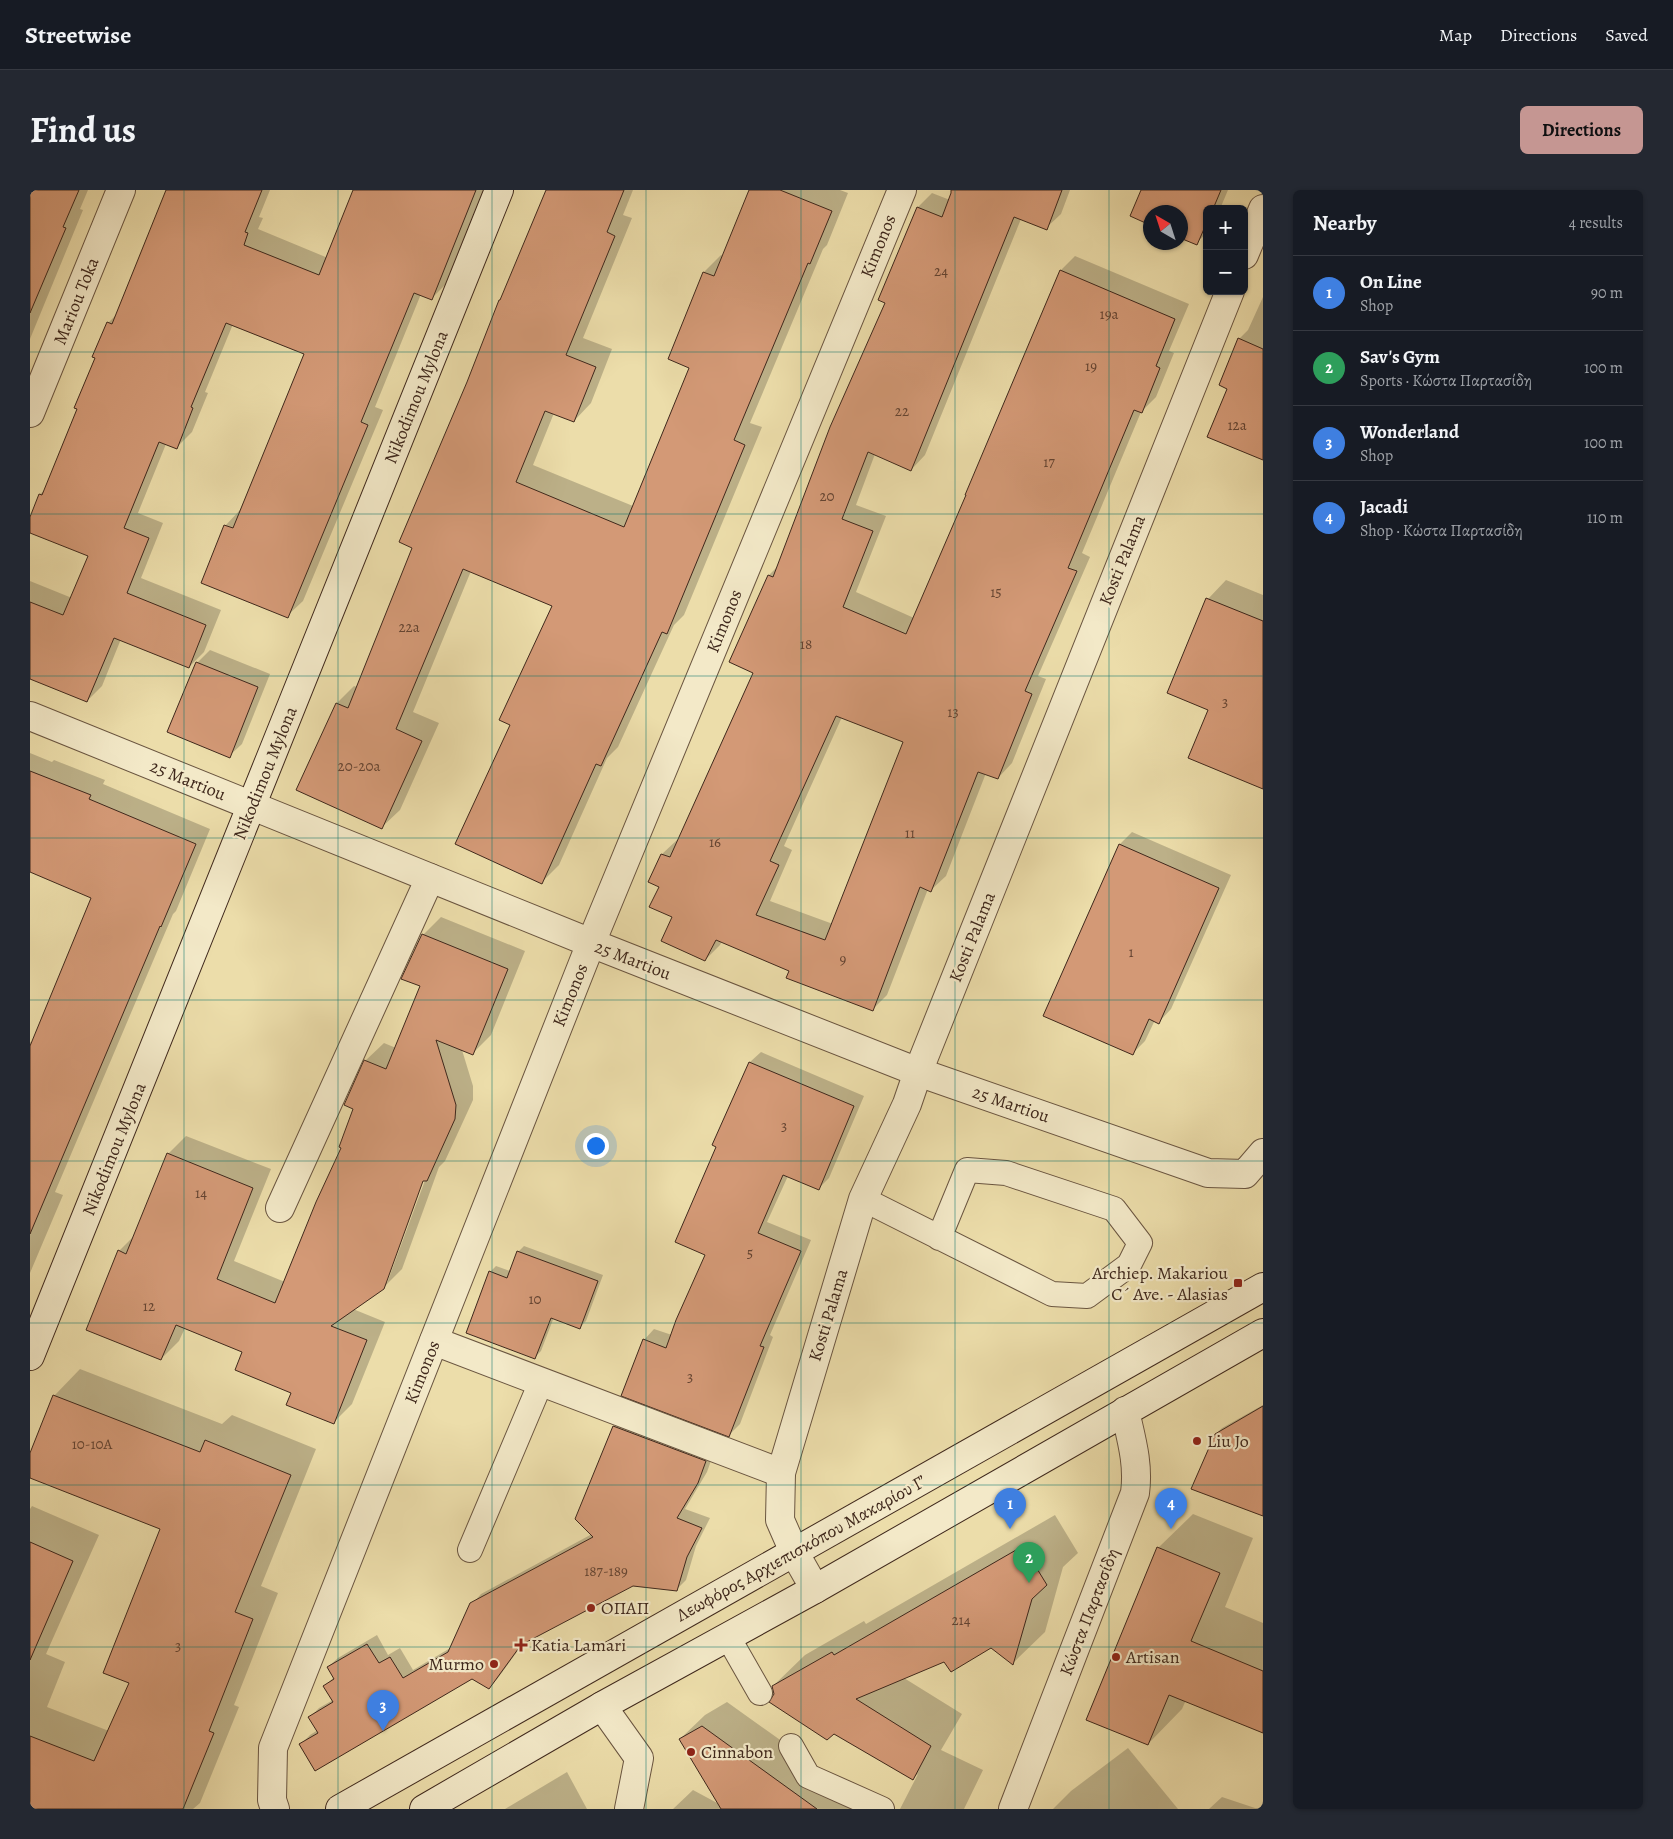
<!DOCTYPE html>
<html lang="en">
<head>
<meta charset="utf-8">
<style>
  :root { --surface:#171b24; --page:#242831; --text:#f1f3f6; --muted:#9ea1a6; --line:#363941; --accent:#c59692 }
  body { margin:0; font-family:Alegreya,serif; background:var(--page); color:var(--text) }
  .controls { position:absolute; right:15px; top:15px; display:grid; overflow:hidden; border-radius:8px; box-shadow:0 1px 4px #0004 }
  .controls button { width:45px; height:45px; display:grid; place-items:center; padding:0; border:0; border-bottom:1px solid var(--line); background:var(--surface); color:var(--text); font:25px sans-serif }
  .compass { position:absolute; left:1113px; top:15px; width:45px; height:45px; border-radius:50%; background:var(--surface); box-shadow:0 1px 4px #0004; rotate:321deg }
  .you { position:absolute; left:565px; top:955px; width:18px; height:18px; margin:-12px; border:4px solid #fff; border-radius:50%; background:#1a73e8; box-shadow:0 0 0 8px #1a73e833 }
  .badge { display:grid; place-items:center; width:32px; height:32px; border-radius:50%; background:var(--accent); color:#fff; font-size:16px; font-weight:700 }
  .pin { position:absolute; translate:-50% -41px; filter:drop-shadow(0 1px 2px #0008) }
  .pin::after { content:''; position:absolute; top:26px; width:18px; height:15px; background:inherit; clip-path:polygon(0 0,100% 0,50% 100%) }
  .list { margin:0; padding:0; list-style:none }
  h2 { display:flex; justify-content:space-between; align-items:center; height:65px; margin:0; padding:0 20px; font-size:21px }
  h2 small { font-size:16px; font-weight:400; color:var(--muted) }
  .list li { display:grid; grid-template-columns:32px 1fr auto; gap:15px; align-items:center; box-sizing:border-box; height:75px; padding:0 20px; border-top:1px solid var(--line) }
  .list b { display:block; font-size:19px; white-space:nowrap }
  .list p { margin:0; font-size:16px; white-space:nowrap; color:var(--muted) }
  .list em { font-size:16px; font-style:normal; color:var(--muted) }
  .map { position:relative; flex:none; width:1233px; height:1619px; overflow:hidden; border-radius:8px }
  header { display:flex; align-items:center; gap:30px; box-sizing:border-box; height:70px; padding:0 25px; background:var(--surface); border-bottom:1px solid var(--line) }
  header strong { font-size:24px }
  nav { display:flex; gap:28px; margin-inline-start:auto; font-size:18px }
  .intro { display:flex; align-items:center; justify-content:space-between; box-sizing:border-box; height:120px; padding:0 30px }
  h1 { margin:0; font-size:35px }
  .button { padding:12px 22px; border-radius:8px; background:var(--accent); color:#111; font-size:18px; font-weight:700 }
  main { display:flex; gap:30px; padding:0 30px }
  aside { flex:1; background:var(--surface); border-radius:8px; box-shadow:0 1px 4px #0004 }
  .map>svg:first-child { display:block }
  .shadow { fill:#0003; fill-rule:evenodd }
  .building { fill:#d39976; stroke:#3f281c; fill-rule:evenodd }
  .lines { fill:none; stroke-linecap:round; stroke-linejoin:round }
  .lane-casing { stroke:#6a5540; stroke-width:26 }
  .street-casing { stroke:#6a5540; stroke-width:30 }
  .secondary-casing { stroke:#3f281c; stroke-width:30 }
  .lane { stroke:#f3e9c8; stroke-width:24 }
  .street { stroke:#f3e9c8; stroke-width:28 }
  .secondary { stroke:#f3e9c8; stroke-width:28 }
  .grid { fill:none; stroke:#0f766e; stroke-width:1; stroke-opacity:0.55 }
  .poi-dot { fill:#8f2418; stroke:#f3e9c8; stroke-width:2 }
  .labels { text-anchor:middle; stroke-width:4.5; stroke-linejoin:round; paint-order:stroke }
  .number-label { font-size:15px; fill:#644432 }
  .street-label { font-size:18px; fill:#3f281c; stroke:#f3e9c8 }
  .poi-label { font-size:18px; fill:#3f281c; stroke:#f3e9c8; text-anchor:start }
</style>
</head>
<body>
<header>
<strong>Streetwise</strong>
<nav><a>Map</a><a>Directions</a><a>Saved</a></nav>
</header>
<div class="intro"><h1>Find us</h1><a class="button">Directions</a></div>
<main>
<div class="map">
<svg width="1233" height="1619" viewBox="0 0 1233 1619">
  <rect width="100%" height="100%" fill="#ecddaa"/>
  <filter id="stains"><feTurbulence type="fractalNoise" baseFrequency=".004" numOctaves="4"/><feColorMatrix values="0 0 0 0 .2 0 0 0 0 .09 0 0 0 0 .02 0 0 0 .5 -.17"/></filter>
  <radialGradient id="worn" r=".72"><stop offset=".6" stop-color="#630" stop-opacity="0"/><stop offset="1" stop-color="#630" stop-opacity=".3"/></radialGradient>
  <g class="shadow">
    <path d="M 0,0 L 58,0 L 50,19 L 53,20 L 0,149 Z"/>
    <path d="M 137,0 L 240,0 L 229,27 L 233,28 L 228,39 L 298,68 L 325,0 L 454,0 L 417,93 L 402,108 L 391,104 L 345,217 L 353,220 L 273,411 L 257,426 L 195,336 L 210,320 L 276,164 L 203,134 L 175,202 L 178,203 L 162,242 L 146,258 L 136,254 L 108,323 L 133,333 L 111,388 L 191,420 L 174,462 L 159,477 L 91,449 L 72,496 L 57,511 L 0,487 L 0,391 L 42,408 L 59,366 L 0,341 L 0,331 L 10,304 L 15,300 L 48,218 L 78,133 L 88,123 Z"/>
    <path d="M 517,0 L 603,0 L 593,25 L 602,28 L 553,148 L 582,159 L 561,213 L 544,231 L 524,223 L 503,275 L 603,316 L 661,177 L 674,82 L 691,65 L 694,66 L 721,0 L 810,0 L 818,3 L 797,55 L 793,59 L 720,233 L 732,237 L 654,425 L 644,435 L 588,557 L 577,568 L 529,675 L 512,692 L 482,534 L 523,415 L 441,381 L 383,522 L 409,533 L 370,620 L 352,637 L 307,513 L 324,496 L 327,497 L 384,357 L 473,107 Z"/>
    <path d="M 924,0 L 1040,0 L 1031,24 L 1016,38 L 991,29 L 895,265 L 881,280 L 845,264 L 826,315 L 856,326 L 826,402 L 884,428 L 1031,80 L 1045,66 L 1159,114 L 1139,161 L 1144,163 L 1126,207 L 1111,222 L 1052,363 L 1060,367 L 1008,486 L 1016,489 L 982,573 L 968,588 L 956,583 L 916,686 L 901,700 L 898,699 L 857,805 L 843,819 L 692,751 L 690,755 L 675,770 L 643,726 L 631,696 L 620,691 L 632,664 L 647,650 L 649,651 L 724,482 L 739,385 L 749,375 L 856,112 L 888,17 L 902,3 L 920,10 ZM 812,527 L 874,552 L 803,734 L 740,711 L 762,660 L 754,656 Z"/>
    <path d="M 1112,0 L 1198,0 L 1190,19 L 1177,19 L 1177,43 L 1166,53 L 1150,22 L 1120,22 L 1120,33 L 1101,25 Z"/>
    <path d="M 1233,107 L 1233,268 L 1178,246 L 1198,198 L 1209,149 L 1218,140 Z"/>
    <path d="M 1196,390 L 1233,405 L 1233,598 L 1159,568 L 1180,520 L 1178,409 Z"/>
    <path d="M 180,460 L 240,484 L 212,554 L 199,566 L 167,473 Z"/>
    <path d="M 0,563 L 22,572 L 24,570 L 75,590 L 73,594 L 180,639 L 146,721 L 143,724 L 25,1002 L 33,1005 L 0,1083 L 0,852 L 3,853 L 63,708 L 0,681 Z"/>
    <path d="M 1102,642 L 1201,685 L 1141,819 L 1129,832 L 1125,830 L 1115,851 L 1102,864 L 1090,654 Z"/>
    <path d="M 411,727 L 495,761 L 461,845 L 442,864 L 432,860 L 443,896 L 443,910 L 415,971 L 409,977 L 372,1079 L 353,1098 L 323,1119 L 355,1132 L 322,1214 L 303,1233 L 262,1202 L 214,1161 L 155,1138 L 149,1151 L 131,1169 L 89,1061 L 105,1045 L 138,964 L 156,946 L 241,979 L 204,1071 L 255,1092 L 313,957 L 325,919 L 335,871 L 354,853 L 366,858 L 392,796 L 393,745 ZM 394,984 L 397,985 L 357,1093 L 355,1093 Z"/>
    <path d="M 731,862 L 834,906 L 799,988 L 788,999 L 758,986 L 737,1032 L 781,1050 L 740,1145 L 743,1147 L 710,1234 L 699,1245 L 614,1150 L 624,1139 L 642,1145 L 676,1064 L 688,956 L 720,872 Z"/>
    <path d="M 494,1056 L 573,1085 L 556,1131 L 550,1137 L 524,1127 L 511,1161 L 505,1167 L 460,1082 L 466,1076 L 480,1081 L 488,1062 Z"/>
    <path d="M 50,1179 L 192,1234 L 202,1225 L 286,1259 L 231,1396 L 248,1403 L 204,1515 L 209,1517 L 170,1613 L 163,1619 L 0,1619 L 0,1319 L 2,1316 L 69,1345 L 16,1464 L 35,1472 L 17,1517 L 79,1541 L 101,1493 L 132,1339 L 0,1286 L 0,1266 L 24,1206 Z"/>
    <path d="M 1233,1215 L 1233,1325 L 1162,1299 L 1186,1244 L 1192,1238 Z"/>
    <path d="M 594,1227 L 684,1262 L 677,1282 L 655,1319 L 680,1328 L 666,1356 L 656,1390 L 646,1400 L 603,1395 L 494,1452 L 468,1488 L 459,1498 L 442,1488 L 271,1554 L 280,1545 L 288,1540 L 280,1527 L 289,1518 L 303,1510 L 295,1496 L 304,1487 L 298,1477 L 308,1468 L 347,1445 L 358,1465 L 370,1458 L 383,1480 L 422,1457 L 442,1414 L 451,1404 L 562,1344 L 584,1237 Z"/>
    <path d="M 1163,1324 L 1223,1348 L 1195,1417 L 1233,1433 L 1233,1542 L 1156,1510 L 1152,1519 L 1118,1554 L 1128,1358 Z"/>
    <path d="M 1025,1325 L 1048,1363 L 1033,1377 L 1015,1442 L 983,1473 L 961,1457 L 915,1471 L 874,1488 L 932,1524 L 911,1560 L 953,1580 L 934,1619 L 870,1619 L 888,1584 L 882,1589 L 745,1504 L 743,1496 L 775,1465 L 834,1431 L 836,1434 Z"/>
    <path d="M 697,1512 L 847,1619 L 643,1619 L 663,1600 L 689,1614 L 650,1549 L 675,1525 Z"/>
    <path d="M 1098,1558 L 1148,1619 L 1023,1619 L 1041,1601 Z"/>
    <path d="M 537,1582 L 557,1619 L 475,1619 Z"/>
    <path d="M 1192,1607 L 1228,1619 L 1179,1619 Z"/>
  </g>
  <g class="building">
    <path d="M 0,0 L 49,0 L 33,37 L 36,38 L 0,123 Z"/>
    <path d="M 136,0 L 232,0 L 215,42 L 218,43 L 214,55 L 289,85 L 323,0 L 446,0 L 402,110 L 384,103 L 331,232 L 338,235 L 258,428 L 171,393 L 194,335 L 203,338 L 274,164 L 196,133 L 161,217 L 163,218 L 147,259 L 129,252 L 94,338 L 119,348 L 97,403 L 176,435 L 159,478 L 84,448 L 57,512 L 0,489 L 0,412 L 33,425 L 58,366 L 0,343 L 0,327 L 9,304 L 12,305 L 47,219 L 44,218 L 65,168 L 62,167 L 77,132 L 82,134 Z"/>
    <path d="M 516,0 L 594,0 L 577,42 L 585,46 L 536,165 L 566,177 L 544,232 L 515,221 L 486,292 L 594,337 L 659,178 L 638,169 L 673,82 L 684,86 L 719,0 L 750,0 L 802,21 L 780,74 L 778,73 L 704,250 L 715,255 L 637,444 L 632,442 L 571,576 L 566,574 L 512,694 L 425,654 L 480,535 L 469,530 L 522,416 L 433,379 L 366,539 L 392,551 L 352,639 L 266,600 L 306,513 L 318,518 L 382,358 L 369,352 L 437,192 L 469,110 L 470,110 Z"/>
    <path d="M 921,0 L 1032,0 L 1017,40 L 984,27 L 881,281 L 838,262 L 812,329 L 843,341 L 813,417 L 876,444 L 936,305 L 935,305 L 1030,80 L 1145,129 L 1126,176 L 1130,178 L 1112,223 L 1104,220 L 1038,378 L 1047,381 L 995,501 L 1002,504 L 968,589 L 948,582 L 901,702 L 890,697 L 843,821 L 756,788 L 759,781 L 686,750 L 675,771 L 631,751 L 642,727 L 619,717 L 629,697 L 618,692 L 631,664 L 640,667 L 723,483 L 699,472 L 738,385 L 743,387 L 800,237 L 855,113 L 848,110 L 887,17 L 912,27 L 921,3 ZM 806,526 L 873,552 L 795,750 L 726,725 L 749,675 L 740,671 Z"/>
    <path d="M 1111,0 L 1191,0 L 1183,19 L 1177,19 L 1177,32 L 1167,55 L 1150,48 L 1150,22 L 1120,22 L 1120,35 L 1100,26 Z"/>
    <path d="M 1208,148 L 1233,159 L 1233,270 L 1177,247 L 1197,199 L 1189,195 Z"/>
    <path d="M 1176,408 L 1233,431 L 1233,599 L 1158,568 L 1178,520 L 1137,503 Z"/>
    <path d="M 166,472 L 228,497 L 200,568 L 137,542 Z"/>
    <path d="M 0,581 L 61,605 L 59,609 L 166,654 L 131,737 L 130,736 L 0,1044 L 0,856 L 61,708 L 0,682 Z"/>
    <path d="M 1089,654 L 1189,698 L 1129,834 L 1119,829 L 1103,865 L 1013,826 Z"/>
    <path d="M 392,744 L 478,779 L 443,865 L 406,850 L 426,915 L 425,929 L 397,991 L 393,991 L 354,1099 L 301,1136 L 337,1150 L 304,1234 L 256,1215 L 261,1203 L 205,1180 L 212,1162 L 146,1135 L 131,1170 L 56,1140 L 88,1060 L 96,1064 L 137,963 L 223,998 L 187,1089 L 245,1113 L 286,1012 L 311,958 L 309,957 L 323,919 L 314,915 L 334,870 L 356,879 L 390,796 L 371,789 Z"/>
    <path d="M 719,872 L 824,916 L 789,1000 L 753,985 L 728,1043 L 771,1061 L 730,1156 L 734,1157 L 699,1247 L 591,1206 L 613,1149 L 636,1158 L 646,1130 L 675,1065 L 645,1052 L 686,957 L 682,955 Z"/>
    <path d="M 487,1061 L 568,1091 L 550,1139 L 521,1128 L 505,1169 L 436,1143 L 459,1081 L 477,1088 Z"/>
    <path d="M 23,1205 L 170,1262 L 175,1250 L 261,1285 L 205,1422 L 223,1429 L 179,1541 L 184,1543 L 153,1619 L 0,1619 L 0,1546 L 64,1571 L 99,1493 L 73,1483 L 130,1339 L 0,1288 L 0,1263 Z"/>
    <path d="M 1233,1216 L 1233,1326 L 1161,1299 L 1185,1244 Z"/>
    <path d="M 583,1236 L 676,1271 L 668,1293 L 647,1328 L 672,1338 L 657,1367 L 647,1401 L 603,1396 L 491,1455 L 459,1499 L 442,1489 L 285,1581 L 269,1554 L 288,1543 L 278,1527 L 303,1512 L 293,1496 L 304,1489 L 297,1477 L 337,1454 L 349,1473 L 360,1467 L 373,1488 L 418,1462 L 440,1413 L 563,1347 L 545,1329 Z"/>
    <path d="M 0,1352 L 43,1371 L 0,1470 Z"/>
    <path d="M 993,1356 L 1017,1395 L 1002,1409 L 983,1475 L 961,1458 L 921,1482 L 914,1472 L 826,1509 L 901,1556 L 883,1590 L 804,1544 L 797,1550 L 739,1512 L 744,1504 L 742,1496 L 802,1462 L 804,1465 Z"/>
    <path d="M 1127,1357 L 1190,1383 L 1161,1451 L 1233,1481 L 1233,1543 L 1139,1505 L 1118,1555 L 1056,1530 Z"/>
    <path d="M 672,1536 L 787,1619 L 691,1619 L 649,1549 Z"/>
  </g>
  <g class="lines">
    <defs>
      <g id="lane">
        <path d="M 833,1009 L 1022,1104 L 1057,1106 L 1099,1075 L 1110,1053 L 1084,1019 L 976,983 L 937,980 L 909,1048"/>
        <path d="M 440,1360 L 511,1192"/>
        <path d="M 698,1447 L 730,1503"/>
        <path d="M 761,1556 L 778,1586 L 852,1619"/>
      </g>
      <g id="street">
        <path d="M 1214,65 L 1233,19"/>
        <path d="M 0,223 L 91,0"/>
        <path d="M 0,526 L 561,753 L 888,882 L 1178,983 L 1215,984 L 1233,963"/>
        <path d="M 250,1018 L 400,688"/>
        <path d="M 404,1151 L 751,1283"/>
        <path d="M 785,1399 L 764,1362 L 750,1330 L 751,1283 L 833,1009 L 877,914 L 888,882 L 1200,101"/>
        <path d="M 572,1516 L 609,1568 L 599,1619"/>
        <path d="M 245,1619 L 242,1610 L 243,1558 L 561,753 L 872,0"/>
        <path d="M 983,1619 L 1105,1303 C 1109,1274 1101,1248 1095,1221"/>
      </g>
      <g id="secondary">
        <path d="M 0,1166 L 469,0"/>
        <path d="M 310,1619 L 1233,1097"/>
        <path d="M 394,1619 L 572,1516 L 785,1399 L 1233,1143"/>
      </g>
    </defs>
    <use href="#lane" class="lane-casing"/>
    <use href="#street" class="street-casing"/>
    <use href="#secondary" class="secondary-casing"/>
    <use href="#lane" class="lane"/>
    <use href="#street" class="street"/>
    <use href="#secondary" class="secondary"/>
  </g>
  <path class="grid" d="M 154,0 L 154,1619M 308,0 L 308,1619M 462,0 L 462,1619M 616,0 L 616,1619M 771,0 L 771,1619M 925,0 L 925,1619M 1079,0 L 1079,1619M 0,162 L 1233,162M 0,324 L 1233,324M 0,486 L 1233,486M 0,648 L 1233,648M 0,810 L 1233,810M 0,971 L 1233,971M 0,1133 L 1233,1133M 0,1295 L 1233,1295M 0,1457 L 1233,1457"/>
  <g class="poi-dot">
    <rect x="1203" y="1088" width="10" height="10" rx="2.5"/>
    <circle cx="1167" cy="1251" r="5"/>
    <circle cx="561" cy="1418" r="5"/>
    <path d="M488.5 1447.5h5v5h5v5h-5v5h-5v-5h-5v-5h5z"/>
    <circle cx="1086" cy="1467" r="5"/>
    <circle cx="464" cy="1474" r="5"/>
    <circle cx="661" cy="1562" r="5"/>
  </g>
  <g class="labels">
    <g class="number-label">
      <text x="911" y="86">24</text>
      <text x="1079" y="129">19a</text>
      <text x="1061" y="181">19</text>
      <text x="872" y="226">22</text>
      <text x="1207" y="240">12a</text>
      <text x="1019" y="277">17</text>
      <text x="797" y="311">20</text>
      <text x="966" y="407">15</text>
      <text x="379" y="442">22a</text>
      <text x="776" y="459">18</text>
      <text x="1195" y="517">3</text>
      <text x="923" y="527">13</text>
      <text x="329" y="581">20-20a</text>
      <text x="880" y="648">11</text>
      <text x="685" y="657">16</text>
      <text x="1101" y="767">1</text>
      <text x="813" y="774">9</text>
      <text x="754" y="941">3</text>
      <text x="171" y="1008">14</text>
      <text x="720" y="1068">5</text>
      <text x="505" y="1114">10</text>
      <text x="119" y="1121">12</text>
      <text x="660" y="1192">3</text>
      <text x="62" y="1259">10-10A</text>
      <text x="576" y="1386">187-189</text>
      <text x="931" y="1435">214</text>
      <text x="148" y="1461">3</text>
    </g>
    <g class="street-label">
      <text transform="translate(848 56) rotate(-68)" y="6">Kimonos</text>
      <text transform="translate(46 111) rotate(-68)" y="6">Mariou Toka</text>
      <text transform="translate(386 207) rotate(-68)" y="6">Nikodimou Mylona</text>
      <text transform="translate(1092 370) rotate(-68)" y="6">Kosti Palama</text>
      <text transform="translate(694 431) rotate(-68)" y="6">Kimonos</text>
      <text transform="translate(235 583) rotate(-68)" y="6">Nikodimou Mylona</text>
      <text transform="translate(158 590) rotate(22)" y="6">25 Martiou</text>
      <text transform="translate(942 747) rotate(-68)" y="6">Kosti Palama</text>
      <text transform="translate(603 770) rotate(21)" y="6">25 Martiou</text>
      <text transform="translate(540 805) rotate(-68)" y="6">Kimonos</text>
      <text transform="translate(981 914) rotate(19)" y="6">25 Martiou</text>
      <text transform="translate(84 959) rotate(-68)" y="6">Nikodimou Mylona</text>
      <text transform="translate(798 1125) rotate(-73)" y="6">Kosti Palama</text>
      <text transform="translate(392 1182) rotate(-68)" y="6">Kimonos</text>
      <text transform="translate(771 1358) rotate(-29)" y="6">Λεωφόρος Αρχιεπισκόπου Μακαρίου Γ’</text>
      <text transform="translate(1059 1422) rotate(-69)" y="6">Κώστα Παρτασίδη</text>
    </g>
    <g class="poi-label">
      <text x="1198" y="1089" text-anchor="end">Archiep. Makariou<tspan x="1198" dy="21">C´ Ave. - Alasias</tspan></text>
      <text x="1177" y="1257">Liu Jo</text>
      <text x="571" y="1424">ΟΠΑΠ</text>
      <text x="501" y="1461">Katia Lamari</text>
      <text x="1096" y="1473">Artisan</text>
      <text x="454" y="1480" text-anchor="end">Murmo</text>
      <text x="671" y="1568">Cinnabon</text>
    </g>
  </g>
  <rect width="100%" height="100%" filter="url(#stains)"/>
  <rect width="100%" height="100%" fill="url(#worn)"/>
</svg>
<div class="controls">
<button>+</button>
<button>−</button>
</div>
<svg class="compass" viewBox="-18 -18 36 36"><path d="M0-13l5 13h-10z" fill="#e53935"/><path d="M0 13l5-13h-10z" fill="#9ea1a6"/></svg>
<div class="you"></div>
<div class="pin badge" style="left:980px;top:1339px;background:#3f7fe0">1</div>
<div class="pin badge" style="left:999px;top:1393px;background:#2e9e5b">2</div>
<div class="pin badge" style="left:353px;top:1541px;background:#3f7fe0">3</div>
<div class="pin badge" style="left:1141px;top:1339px;background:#3f7fe0">4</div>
</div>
<aside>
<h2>Nearby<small>4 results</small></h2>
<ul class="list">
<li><span class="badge" style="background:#3f7fe0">1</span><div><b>On Line</b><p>Shop</p></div><em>90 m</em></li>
<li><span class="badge" style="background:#2e9e5b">2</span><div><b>Sav's Gym</b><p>Sports · Κώστα Παρτασίδη</p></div><em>100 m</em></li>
<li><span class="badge" style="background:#3f7fe0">3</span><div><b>Wonderland</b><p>Shop</p></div><em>100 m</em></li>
<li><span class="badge" style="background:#3f7fe0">4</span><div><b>Jacadi</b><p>Shop · Κώστα Παρτασίδη</p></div><em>110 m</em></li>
</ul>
</aside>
</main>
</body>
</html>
